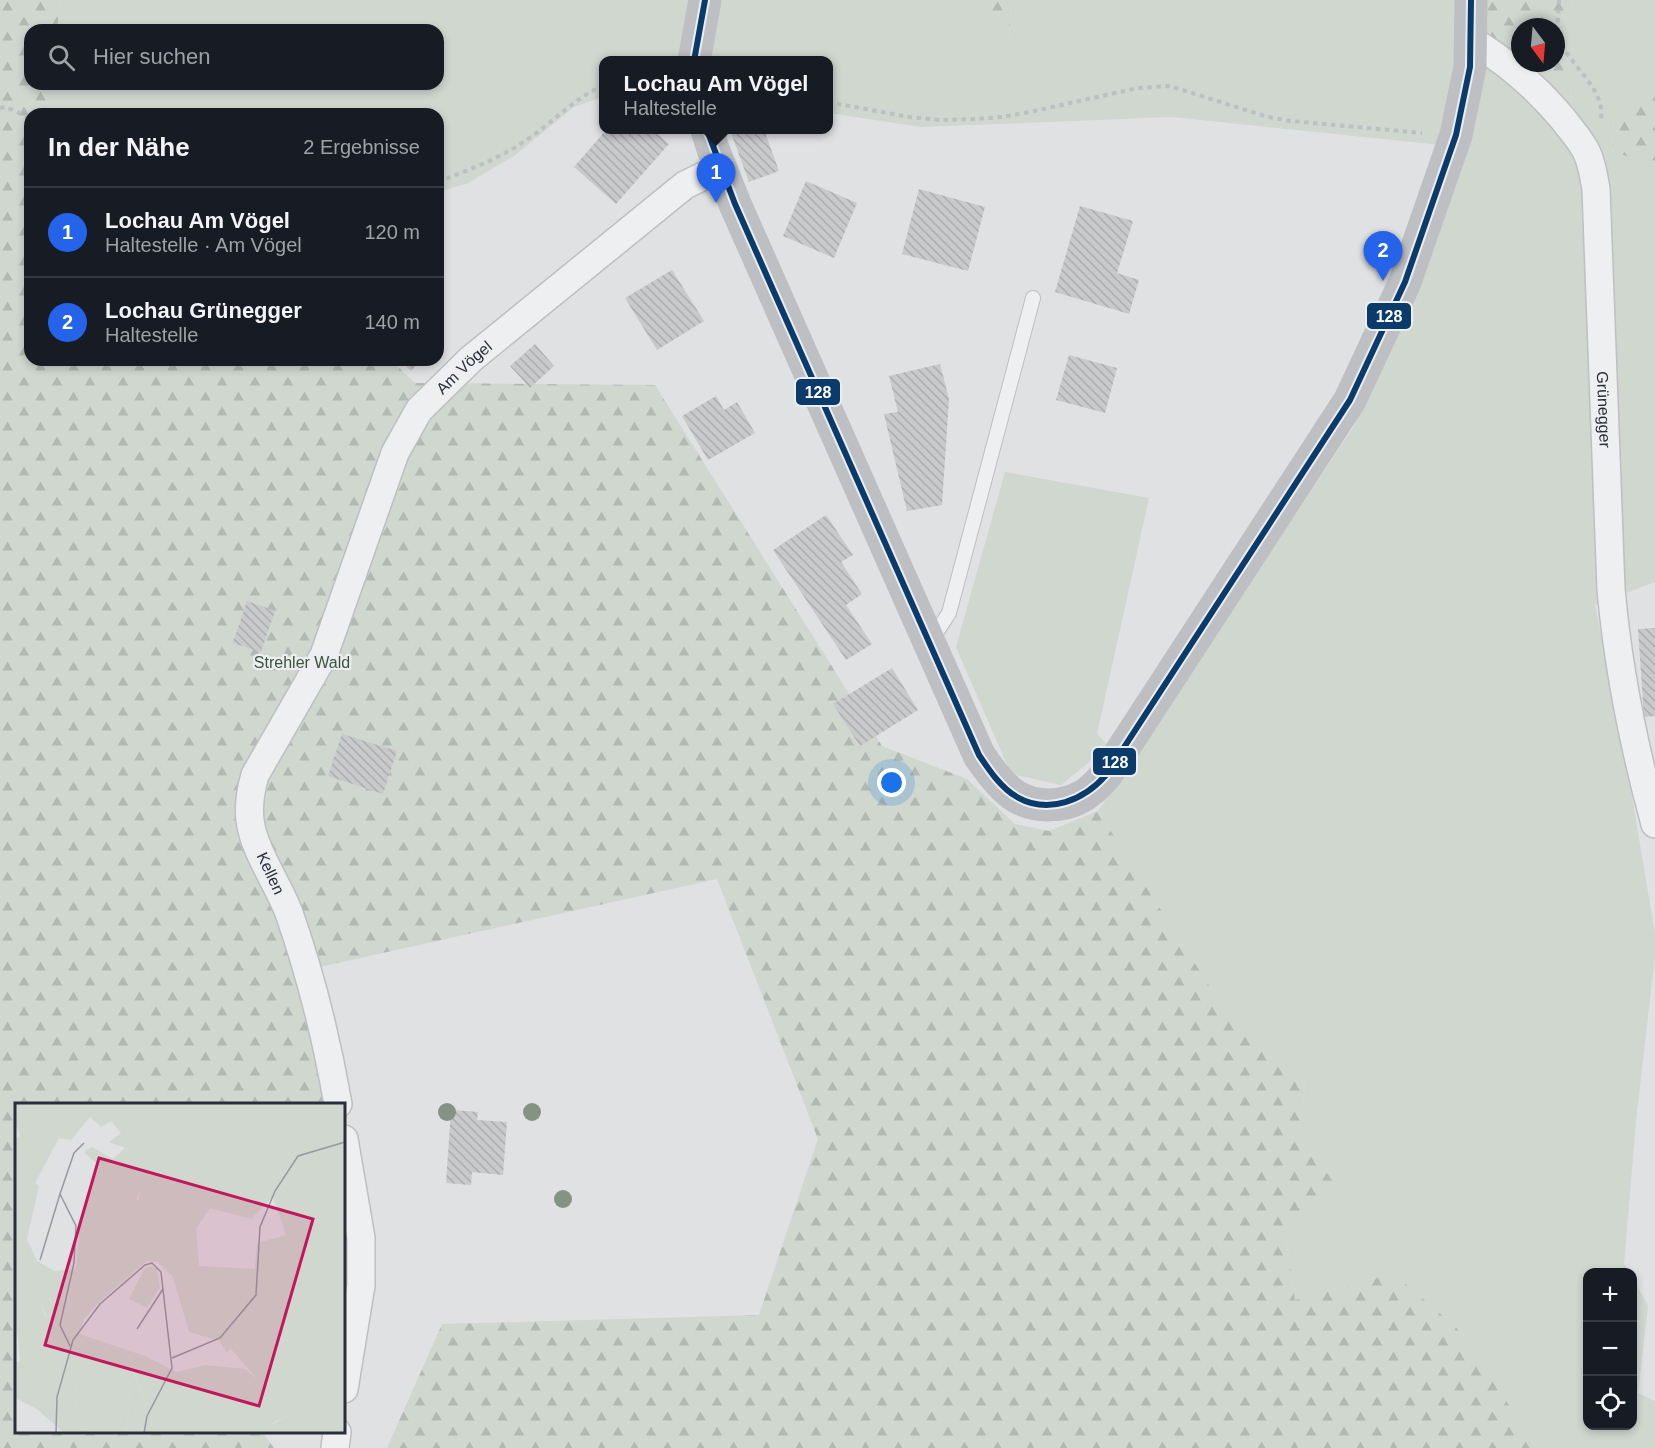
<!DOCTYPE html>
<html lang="de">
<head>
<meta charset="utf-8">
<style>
  :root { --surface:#171b24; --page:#242831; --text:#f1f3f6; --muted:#9ea1a6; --line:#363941; --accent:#2563eb }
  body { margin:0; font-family:Arial,sans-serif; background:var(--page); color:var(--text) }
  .controls { position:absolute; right:18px; bottom:18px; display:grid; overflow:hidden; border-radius:12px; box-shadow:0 3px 9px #0003 }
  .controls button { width:54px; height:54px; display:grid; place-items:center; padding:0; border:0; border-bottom:2px solid var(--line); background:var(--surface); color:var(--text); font:30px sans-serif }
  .compass { position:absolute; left:1511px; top:18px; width:54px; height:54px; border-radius:50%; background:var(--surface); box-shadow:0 3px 9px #0003; rotate:164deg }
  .you { position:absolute; left:892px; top:783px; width:21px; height:21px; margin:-15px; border:4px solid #fff; border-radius:50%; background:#1a73e8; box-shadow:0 0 0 9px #1a73e833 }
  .badge { display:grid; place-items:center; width:39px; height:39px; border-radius:50%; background:var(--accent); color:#fff; font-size:20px; font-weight:700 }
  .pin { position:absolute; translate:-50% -50px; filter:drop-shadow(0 2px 3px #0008) }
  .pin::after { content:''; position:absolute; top:32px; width:21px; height:18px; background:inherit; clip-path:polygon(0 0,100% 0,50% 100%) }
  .popup { position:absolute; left:599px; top:56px; width:234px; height:78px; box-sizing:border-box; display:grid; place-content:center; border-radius:12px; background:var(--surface); filter:drop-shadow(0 2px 4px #0005); font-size:20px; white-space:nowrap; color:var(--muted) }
  .popup b { font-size:22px; color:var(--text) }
  .popup::after { content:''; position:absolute; left:50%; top:100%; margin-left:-12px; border:12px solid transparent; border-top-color:var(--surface) }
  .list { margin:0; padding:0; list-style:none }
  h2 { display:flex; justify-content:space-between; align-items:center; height:78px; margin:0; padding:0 24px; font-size:26px }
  h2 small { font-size:20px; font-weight:400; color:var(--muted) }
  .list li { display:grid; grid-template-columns:39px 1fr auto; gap:18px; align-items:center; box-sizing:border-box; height:90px; padding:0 24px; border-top:2px solid var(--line) }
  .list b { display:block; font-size:22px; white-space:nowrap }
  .list p { margin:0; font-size:20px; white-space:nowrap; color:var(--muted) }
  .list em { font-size:20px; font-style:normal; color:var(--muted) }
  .icon { flex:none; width:33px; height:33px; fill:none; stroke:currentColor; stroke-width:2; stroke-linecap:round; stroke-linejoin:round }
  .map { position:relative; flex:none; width:1655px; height:1448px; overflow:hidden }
  .search { position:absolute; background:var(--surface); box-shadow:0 3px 9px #0003; left:24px; top:24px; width:420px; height:66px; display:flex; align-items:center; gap:15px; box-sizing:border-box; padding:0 21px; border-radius:18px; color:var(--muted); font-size:22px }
  .panel { position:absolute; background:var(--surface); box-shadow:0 3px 9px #0003; left:24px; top:108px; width:420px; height:258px; border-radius:18px }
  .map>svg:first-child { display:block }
  .green { fill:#cfd7cf }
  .forest { fill:url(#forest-firs); fill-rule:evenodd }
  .building { fill:url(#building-back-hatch) }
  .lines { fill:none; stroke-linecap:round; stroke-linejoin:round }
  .lane-casing { stroke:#bdbfc1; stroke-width:16 }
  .street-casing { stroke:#bdbfc1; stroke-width:30 }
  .path { stroke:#bdbfc3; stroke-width:4; stroke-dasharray:4.5 4.5; stroke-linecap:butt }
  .lane { stroke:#eeeff0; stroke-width:14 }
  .street { stroke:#eeeff0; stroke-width:27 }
  .secondary { stroke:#bdbfc3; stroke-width:33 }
  .bus-1-casing { stroke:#eceef3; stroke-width:10 }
  .bus-1 { stroke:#0b3b6a; stroke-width:6 }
  .tree { fill:#859384 }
  .labels { text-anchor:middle; stroke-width:4.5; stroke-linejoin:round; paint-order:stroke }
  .street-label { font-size:16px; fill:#282e3a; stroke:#eceef3 }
  .park-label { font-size:16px; fill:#3b5437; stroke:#eceef3 }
  .inset-road { fill:none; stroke:#96999f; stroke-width:1.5 }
  .view { fill:#c2185b; fill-opacity:0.15; stroke:#c2185b; stroke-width:3 }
  .inset-edge { fill:none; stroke:#282e3a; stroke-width:3 }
  .line-badge { stroke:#eceef3; stroke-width:2 }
  .badge-label { font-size:16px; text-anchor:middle; font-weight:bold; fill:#fff }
</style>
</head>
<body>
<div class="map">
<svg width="1655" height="1448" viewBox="0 0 1655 1448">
  <defs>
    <pattern id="forest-firs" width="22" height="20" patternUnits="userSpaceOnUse" patternTransform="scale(1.5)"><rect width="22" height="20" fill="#cfd7cf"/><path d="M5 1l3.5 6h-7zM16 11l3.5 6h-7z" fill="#b2b9b2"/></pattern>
    <pattern id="building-back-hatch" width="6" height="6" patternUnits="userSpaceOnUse" patternTransform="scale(1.5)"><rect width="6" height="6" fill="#c7c9cb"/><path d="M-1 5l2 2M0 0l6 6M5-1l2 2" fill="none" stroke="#abadaf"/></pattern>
  </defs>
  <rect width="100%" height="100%" fill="#dfe1e3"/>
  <g class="green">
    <path d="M 60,0 L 979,0 L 1009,46 L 1011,0 L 1437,0 L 1443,16 L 1571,104 L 1568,32 L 1572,0 L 1655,0 L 1655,79 L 1614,113 L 1612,151 L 1655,166 L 1655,582 L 1595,605 L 1621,731 L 1655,934 L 1655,956 L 1636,1121 L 1624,1264 L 1629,1272 L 1588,1272 L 1588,1426 L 1632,1426 L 1633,1278 L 1648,1306 L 1638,1393 L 1655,1401 L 1655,1448 L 1538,1448 L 1456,1327 L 1393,1273 L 1295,1300 L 1286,1238 L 1336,1186 L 1299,1132 L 1306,1077 L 1217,998 L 1098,811 L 1354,426 L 1429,264 L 1441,145 L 1172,117 L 921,127 L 829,113 L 828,61 L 604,61 L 603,97 L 574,107 L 514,156 L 468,183 L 438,192 L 438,114 L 50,114 L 42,84 L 438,84 L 438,30 L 57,30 Z"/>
    <path d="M 1005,472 L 1149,498 L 1097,734 L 1109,746 L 1061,785 L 1011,774 L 956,647 Z"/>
  </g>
  <g class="forest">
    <path d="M 0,0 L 60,0 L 57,30 L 30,30 L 30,84 L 42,84 L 50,114 L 30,114 L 30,360 L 391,360 L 415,383 L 655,385 L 882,746 L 967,779 L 1015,824 L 1049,831 L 1098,811 L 1217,998 L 1306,1077 L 1299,1132 L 1336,1186 L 1286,1238 L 1295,1300 L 1393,1273 L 1456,1327 L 1538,1448 L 387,1448 L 442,1324 L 759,1315 L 818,1139 L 717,879 L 306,970 L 338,1104 L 16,1104 L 16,1432 L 262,1432 L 274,1448 L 0,1448 Z"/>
    <path d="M 979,0 L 1011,0 L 1009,47 Z"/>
    <path d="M 1437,0 L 1572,0 L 1568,32 L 1571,105 L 1443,16 ZM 1520,27 L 1556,27 L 1556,63 L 1520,63 Z"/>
    <path d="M 1655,79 L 1655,166 L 1612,151 L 1614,113 Z"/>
  </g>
  <g class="building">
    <path d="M 606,130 L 653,130 L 669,144 L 616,204 L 574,167 Z"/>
    <path d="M 730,130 L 764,130 L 779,171 L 749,182 Z"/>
    <path d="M 806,181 L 857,203 L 834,258 L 783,236 Z"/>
    <path d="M 919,189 L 985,207 L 968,271 L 902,254 Z"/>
    <path d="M 1080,206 L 1133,221 L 1117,273 L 1139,280 L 1129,314 L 1055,292 Z"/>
    <path d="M 672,270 L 704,321 L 657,350 L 625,298 Z"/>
    <path d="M 535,344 L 554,366 L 530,388 L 510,366 Z"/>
    <path d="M 1069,355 L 1117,368 L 1105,413 L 1056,400 Z"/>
    <path d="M 399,360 L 421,360 L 411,371 Z"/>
    <path d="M 940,364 L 949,399 L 942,505 L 907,511 L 884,414 L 898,412 L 889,376 Z"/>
    <path d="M 716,396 L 724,410 L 737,402 L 755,433 L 708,460 L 682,416 Z"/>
    <path d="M 826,515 L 853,555 L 841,562 L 862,594 L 846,605 L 872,644 L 846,660 L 773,550 Z"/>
    <path d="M 247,601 L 275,611 L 261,652 L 233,643 Z"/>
    <path d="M 1655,628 L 1655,716 L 1644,717 L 1638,629 Z"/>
    <path d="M 892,668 L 918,710 L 860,746 L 833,704 Z"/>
    <path d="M 342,734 L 397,751 L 383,794 L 328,776 Z"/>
    <path d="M 451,1110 L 478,1112 L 477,1120 L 507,1122 L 503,1175 L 472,1172 L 471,1185 L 446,1183 Z"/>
  </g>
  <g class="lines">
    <defs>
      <path id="lane" d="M 930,642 L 949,613 L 1033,298"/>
      <g id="street">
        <path id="s1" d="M 1472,41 C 1508,62 1536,87 1563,119 C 1571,130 1581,140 1587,153 C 1592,164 1594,177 1596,189 L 1611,589 C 1618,668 1634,747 1655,824"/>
        <path id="s2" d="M 338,1104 C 327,1041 310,973 289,913 C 278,884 253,849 250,820 C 248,804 251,789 255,775 L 324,655 L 395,453 L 419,410 L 471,359 L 685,185 L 720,168"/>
        <path d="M 344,1139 L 361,1238 L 361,1285 L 344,1389"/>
        <path d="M 335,1448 L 337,1432"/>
      </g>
    </defs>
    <use href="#lane" class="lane-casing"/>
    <use href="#street" class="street-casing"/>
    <g class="path">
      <path d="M 1559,0 C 1559,11 1556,27 1559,37 C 1568,66 1605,86 1601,119"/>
      <path d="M 828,102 L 909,117 L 941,120 L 975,119 L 1002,117 L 1030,112 L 1138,88 L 1170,86 L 1268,117 L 1291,121 L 1422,133"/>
      <path d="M 0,108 L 6,107 L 30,118"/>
      <path d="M 438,182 C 471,169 506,156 535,134 C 558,117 577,97 604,85"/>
    </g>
    <use href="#lane" class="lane"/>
    <use href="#street" class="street"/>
    <g class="secondary">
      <path d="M 694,61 L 705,0"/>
      <path d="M 707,130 L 713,149 L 735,204 L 979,755 C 989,770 1002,788 1017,797 C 1036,808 1063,807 1081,797 C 1091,792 1099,783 1106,775 L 1350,400 L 1405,282 L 1456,135 L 1470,67 L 1471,0"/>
    </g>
    <defs>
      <g id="bus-1">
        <path d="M 694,61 L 705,0"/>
        <path d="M 707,130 L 735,204 L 979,755 C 989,770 1001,788 1017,797 C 1049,815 1084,800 1106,775 L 1350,400 L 1405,282 L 1456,135 L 1470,67 L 1471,0"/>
      </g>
    </defs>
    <use href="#bus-1" class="bus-1-casing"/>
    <use href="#bus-1" class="bus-1"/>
  </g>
  <g class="tree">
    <circle cx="447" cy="1112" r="9"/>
    <circle cx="532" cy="1112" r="9"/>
    <circle cx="563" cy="1199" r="9"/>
  </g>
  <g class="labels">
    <g class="street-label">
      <text dy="6" stroke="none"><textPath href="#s2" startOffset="808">Am Vögel</textPath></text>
      <text dy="6" stroke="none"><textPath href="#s1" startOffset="420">Grünegger</textPath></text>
      <text transform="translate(271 873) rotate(65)" y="6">Kellen</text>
    </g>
    <g class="park-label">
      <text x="302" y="668">Strehler Wald</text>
    </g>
  </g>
  <g transform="translate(15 1103)">
    <rect width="330" height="330" fill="#dfe1e3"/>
    <path d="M 1,0 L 72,0 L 76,4 L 75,14 L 56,37 L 44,35 L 20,80 L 24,83 L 12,136 L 22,158 L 39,168 L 61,166 L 65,120 L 84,63 L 69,49 L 77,44 L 98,56 L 105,78 L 125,87 L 115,116 L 132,158 L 85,198 L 69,216 L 64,231 L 130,253 L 161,269 L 190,262 L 230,266 L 242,276 L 242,294 L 258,321 L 270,314 L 309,309 L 330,298 L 330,330 L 126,330 L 131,302 L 116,261 L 110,275 L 115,291 L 111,330 L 78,330 L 62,308 L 58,248 L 45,232 L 22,286 L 22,306 L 0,295 L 0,260 L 5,258 L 0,205 L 15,205 L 23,215 L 25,228 L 35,220 L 2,152 L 0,139 L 0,36 L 5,33 L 0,19 ZM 311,110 L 330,115 L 330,152 L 309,116 ZM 136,163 L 142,166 L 145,184 L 132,205 L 114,196 L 129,166 Z" fill="#cfd7cf"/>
    <path d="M 72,0 L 330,0 L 330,115 L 311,110 L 309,116 L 330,152 L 330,298 L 309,310 L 270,314 L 238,329 L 233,310 L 242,294 L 242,276 L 216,246 L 211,249 L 205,238 L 174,229 L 158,174 L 143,159 L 132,158 L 115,116 L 115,101 L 124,96 L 125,88 L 111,87 L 105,78 L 98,56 L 110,45 L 94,39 L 106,30 L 96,18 L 86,24 L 75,14 ZM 258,94 L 271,132 L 242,140 L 240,166 L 184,163 L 181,126 L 195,105 L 236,116 ZM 0,139 L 30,212 L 42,224 L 33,232 L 25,228 L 23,215 L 15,205 L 0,205 ZM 45,231 L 58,248 L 62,308 L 78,330 L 49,330 L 22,306 L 22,286 ZM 115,260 L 131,302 L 126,330 L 111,330 L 115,291 L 110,275 Z" fill="#cfd7cf" fill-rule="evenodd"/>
    <path class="inset-road" d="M 25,157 L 45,91M 122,226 L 148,186M 55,243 L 45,222 L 59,160 L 61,123 L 45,91 L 59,50 L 69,40M 157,255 L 205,235 L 241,192 L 245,124 L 260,88 L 283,53 L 330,39M 41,330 L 42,294 L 58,237 L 85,201 L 130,162 L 137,160 L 146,169 L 157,265 L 132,313 L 129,330"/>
    <path class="view" d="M 84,55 L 298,116 L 244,303 L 30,242 Z"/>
    <rect width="330" height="330" class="inset-edge"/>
  </g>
  <g class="line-badge">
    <rect x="1366" y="302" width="46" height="28" rx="6" fill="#0b3b6a"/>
    <rect x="795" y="378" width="46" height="28" rx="6" fill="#0b3b6a"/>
    <rect x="1092" y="747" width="45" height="29" rx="6" fill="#0b3b6a"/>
  </g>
  <g class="badge-label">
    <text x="1389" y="322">128</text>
    <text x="818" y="398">128</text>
    <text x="1115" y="768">128</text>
  </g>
</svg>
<div class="controls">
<button>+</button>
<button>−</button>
<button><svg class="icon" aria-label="locate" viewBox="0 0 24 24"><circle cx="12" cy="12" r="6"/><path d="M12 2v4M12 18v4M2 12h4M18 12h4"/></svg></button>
</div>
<svg class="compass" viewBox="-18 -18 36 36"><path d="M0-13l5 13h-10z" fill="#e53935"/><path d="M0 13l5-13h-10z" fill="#9ea1a6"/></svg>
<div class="you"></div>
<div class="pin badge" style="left:716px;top:203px">1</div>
<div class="popup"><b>Lochau Am Vögel</b>Haltestelle</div>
<div class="pin badge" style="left:1383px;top:281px">2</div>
<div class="search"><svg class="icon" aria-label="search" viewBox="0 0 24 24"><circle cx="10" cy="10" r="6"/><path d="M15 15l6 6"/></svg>Hier suchen</div>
<section class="panel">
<h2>In der Nähe<small>2 Ergebnisse</small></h2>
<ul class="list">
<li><span class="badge">1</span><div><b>Lochau Am Vögel</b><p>Haltestelle · Am Vögel</p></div><em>120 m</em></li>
<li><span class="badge">2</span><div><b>Lochau Grünegger</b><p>Haltestelle</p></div><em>140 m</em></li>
</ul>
</section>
</div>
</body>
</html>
